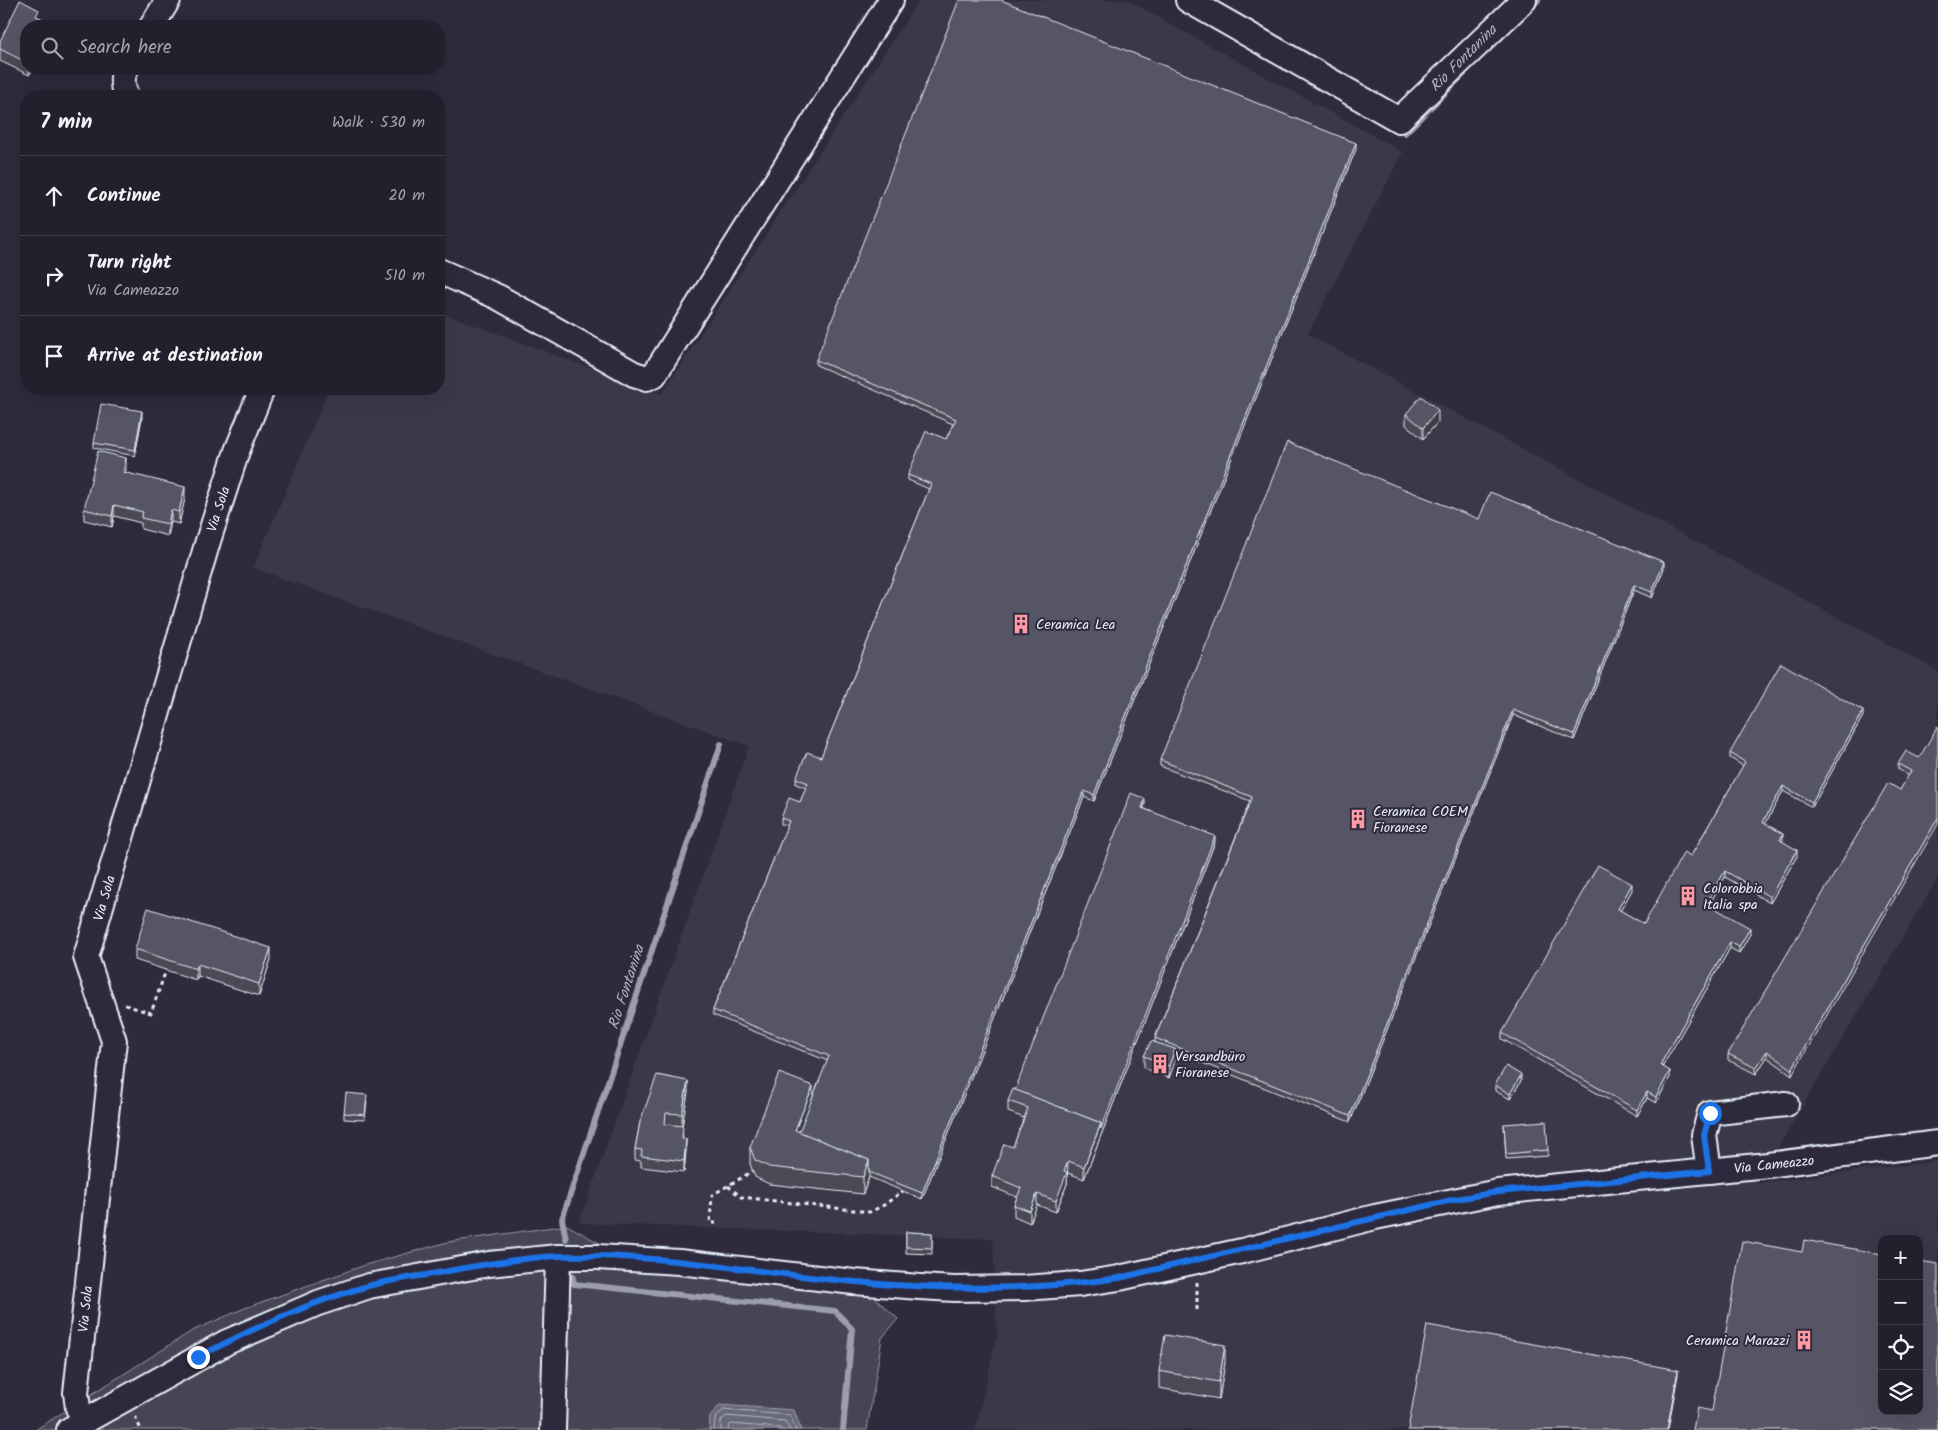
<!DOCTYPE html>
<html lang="en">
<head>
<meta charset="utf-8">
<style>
  :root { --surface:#23202e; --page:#2f2d3a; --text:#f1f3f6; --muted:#a3a3aa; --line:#403e4a }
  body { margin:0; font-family:Kalam,sans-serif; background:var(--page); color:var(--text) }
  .controls { position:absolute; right:15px; bottom:15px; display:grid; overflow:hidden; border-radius:10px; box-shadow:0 5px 20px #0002 }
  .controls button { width:45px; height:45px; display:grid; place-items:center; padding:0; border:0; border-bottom:1px solid var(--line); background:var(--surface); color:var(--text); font:25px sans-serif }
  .stop { position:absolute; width:15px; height:15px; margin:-11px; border:4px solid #1a73e8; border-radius:50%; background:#fff }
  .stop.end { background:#1a73e8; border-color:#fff; box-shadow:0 1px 5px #0008 }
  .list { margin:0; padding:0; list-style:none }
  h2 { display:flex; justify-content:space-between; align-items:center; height:65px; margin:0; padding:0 20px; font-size:21px }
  h2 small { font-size:16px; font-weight:400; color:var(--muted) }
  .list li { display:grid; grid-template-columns:32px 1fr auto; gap:15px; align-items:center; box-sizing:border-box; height:80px; padding:0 20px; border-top:1px solid var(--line) }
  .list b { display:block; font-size:19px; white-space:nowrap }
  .list p { margin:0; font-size:16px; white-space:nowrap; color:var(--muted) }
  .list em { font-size:16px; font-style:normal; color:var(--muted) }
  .icon { flex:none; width:28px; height:28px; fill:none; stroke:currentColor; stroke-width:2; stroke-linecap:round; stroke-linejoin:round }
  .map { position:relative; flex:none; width:1938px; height:1430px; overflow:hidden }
  .search { position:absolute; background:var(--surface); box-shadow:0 5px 20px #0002; left:20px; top:20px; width:425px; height:55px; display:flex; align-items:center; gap:12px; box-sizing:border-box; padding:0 18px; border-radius:20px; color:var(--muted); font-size:19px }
  .panel { position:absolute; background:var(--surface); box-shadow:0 5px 20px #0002; left:20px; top:90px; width:425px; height:305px; border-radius:20px }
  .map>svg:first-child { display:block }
  .built { fill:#3b3749; fill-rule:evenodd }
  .green { fill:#464455; stroke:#979aa6 }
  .water { fill:#696978; stroke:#9c9fab }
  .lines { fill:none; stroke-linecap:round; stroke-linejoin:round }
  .shore { stroke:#b5bbc5; stroke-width:1 }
  .stream { stroke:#9c9fab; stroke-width:6 }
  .minor-casing { stroke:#e8f1f8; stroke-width:28 }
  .path { stroke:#e8f1f8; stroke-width:3; stroke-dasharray:4 4; stroke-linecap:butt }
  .minor { stroke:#2f2a3d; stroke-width:24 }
  .wall { fill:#4b4957; stroke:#e8f1f8 }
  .shaded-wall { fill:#3d3c47; stroke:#e8f1f8 }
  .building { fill:#575565; stroke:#e8f1f8 }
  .route { stroke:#1a73e8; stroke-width:6 }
  .labels { text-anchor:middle; stroke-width:4; stroke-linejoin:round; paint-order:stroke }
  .street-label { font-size:14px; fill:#e8f1f8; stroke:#2f2a3d }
  .poi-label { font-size:14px; fill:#e8f1f8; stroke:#2f2a3d; text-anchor:start }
  .water-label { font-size:15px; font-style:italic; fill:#afb4be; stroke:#2f2a3d }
</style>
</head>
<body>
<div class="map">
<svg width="1938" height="1430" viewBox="0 0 1938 1430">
  <rect width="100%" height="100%" fill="#2f2a3d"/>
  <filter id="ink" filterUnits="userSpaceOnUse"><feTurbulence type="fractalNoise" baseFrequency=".02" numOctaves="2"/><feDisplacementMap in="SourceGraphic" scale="10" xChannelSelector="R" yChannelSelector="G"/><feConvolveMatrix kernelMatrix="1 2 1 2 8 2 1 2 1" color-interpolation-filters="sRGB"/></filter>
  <g filter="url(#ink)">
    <path class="built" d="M 919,0 L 1127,0 L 1403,152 L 1308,334 L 1938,671 L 1938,878 L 1757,1183 L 1938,1161 L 1938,1430 L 975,1430 L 997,1336 L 993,1239 L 579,1223 L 749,746 L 253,568 L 329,389 L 439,389 L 439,312 L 662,394 ZM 1882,1239 L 1919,1239 L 1919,1411 L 1882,1411 Z"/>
    <path class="green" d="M 567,1225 L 626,1258 L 855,1279 L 898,1319 L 882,1338 L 867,1430 L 35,1430 L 192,1331 L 245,1308 L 365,1265 L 448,1242 Z"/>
    <path class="water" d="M 720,1405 L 794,1410 L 801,1430 L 709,1430 L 710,1417 Z"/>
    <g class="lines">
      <g class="shore">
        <path d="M 714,1430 L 715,1419 L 723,1410 L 790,1415 L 796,1430"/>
        <path d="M 721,1430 L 721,1421 L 726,1416 L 785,1421 L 790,1430"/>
        <path d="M 728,1430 L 729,1426 L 731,1424 L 780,1428 L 782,1430"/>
      </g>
      <g class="stream">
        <path d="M 1530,9 L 1538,0"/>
        <path d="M 1405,133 L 1464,74"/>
        <path d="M 566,1239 L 562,1219 L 721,744"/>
        <path d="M 572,1275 L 574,1284 L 835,1311 L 852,1329 L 843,1430"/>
      </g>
      <defs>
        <g id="minor">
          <path d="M 1188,0 L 1399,120 L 1524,0"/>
          <path d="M 152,26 L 168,0"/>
          <path d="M 126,69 C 121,77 123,88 126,96"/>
          <path d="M 439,271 L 498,297 L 634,374 L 647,378 L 654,375 L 891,0"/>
          <path d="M 1709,1171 L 1704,1135 L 1710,1113 L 1786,1104"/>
          <path d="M 85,1420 L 78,1408 L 76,1393 L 114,1041 L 86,957 L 208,541 L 237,451 L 262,389"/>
          <path d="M 69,1430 L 227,1342 L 318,1303 L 369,1286 L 489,1264 L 558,1257 L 598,1257 L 679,1262 L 854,1282 L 920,1287 L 954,1289 L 1024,1288 L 1080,1284 L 1119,1278 L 1242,1251 L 1375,1217 L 1498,1192 L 1768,1165 L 1938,1143"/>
          <path d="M 553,1430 L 558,1257"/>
        </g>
      </defs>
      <use href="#minor" class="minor-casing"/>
      <g class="path">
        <path d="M 125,1005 L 151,1013 L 166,970"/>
        <path d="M 728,1186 L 741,1197 L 870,1212 L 884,1205 L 903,1191"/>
        <path d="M 716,1223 L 710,1223 L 712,1195 L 753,1171"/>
        <path d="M 1197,1282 L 1197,1311"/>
        <path d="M 135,1419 L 136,1418 L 141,1430"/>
      </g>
      <use href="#minor" class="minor"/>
    </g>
    <g class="wall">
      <path d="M 39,17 L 50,26 L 26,26 L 26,69 L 33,69 L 29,75 L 0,61 L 0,41 Z"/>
      <path d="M 1356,149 L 1094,801 L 1084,797 L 922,1199 L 869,1177 L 863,1194 L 769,1184 L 755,1177 L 750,1164 L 750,1147 L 813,1097 L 828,1061 L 713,1015 L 713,1010 L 787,826 L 781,824 L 781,818 L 800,802 L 806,788 L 796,784 L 796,778 L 821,757 L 929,489 L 908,480 L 908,475 L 946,439 L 953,424 L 816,365 L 816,360 Z"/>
      <path d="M 1406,414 L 1438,422 L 1423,439 L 1406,425 Z"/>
      <path d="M 142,417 L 135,456 L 94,448 L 94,443 Z"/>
      <path d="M 126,469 L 125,472 L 185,498 L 179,524 L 171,522 L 168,536 L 141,529 L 141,523 L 114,516 L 112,527 L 84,520 L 84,509 Z"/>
      <path d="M 1479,519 L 1664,568 L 1652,598 L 1634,590 L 1574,740 L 1513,715 L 1350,1122 L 1175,1052 L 1175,1061 L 1169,1078 L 1144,1068 L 1144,1056 L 1155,1042 L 1155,1038 L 1250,801 L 1160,766 L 1160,760 Z"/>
      <path d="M 1863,716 L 1812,807 L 1783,791 L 1765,824 L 1783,840 L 1782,842 L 1797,856 L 1770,903 L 1725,877 L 1712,898 L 1714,905 L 1713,907 L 1750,934 L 1739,953 L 1730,948 L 1662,1067 L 1670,1077 L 1656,1103 L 1647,1098 L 1637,1116 L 1502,1039 L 1502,1033 L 1632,890 L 1620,911 L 1644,924 L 1691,856 L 1743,766 L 1730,758 L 1730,753 Z"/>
      <path d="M 1919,758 L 1792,1075 L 1767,1057 L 1756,1074 L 1728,1060 L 1728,1054 L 1900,790 L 1909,776 L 1898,769 L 1898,764 Z"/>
      <path d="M 1145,804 L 1143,808 L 1215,842 L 1084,1179 L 1068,1173 L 1067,1176 L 1067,1184 L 1056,1212 L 1037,1205 L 1030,1223 L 1014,1216 L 1014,1205 L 1017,1197 L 992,1187 L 992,1176 L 1013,1147 L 1024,1118 L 1008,1112 L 1008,1101 L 1015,1090 Z"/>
      <path d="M 135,949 L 271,959 L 259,996 L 198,976 L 196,980 L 135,960 Z"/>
      <path d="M 1521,1081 L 1510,1099 L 1495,1091 L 1495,1085 Z"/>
      <path d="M 688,1092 L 682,1126 L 683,1139 L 686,1150 L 684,1172 L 641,1167 L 641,1161 L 635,1160 L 635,1149 L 640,1122 Z"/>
      <path d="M 367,1100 L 365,1120 L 344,1119 L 344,1113 Z"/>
      <path d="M 1504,1124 L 1548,1150 L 1548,1156 L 1506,1159 Z"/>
      <path d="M 906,1232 L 932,1233 L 932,1254 L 906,1253 Z"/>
      <path d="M 1225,1362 L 1219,1399 L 1159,1388 L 1159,1371 Z"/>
    </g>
    <g class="shaded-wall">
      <path d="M 29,69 L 33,69 L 29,75 Z"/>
      <path d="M 1356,143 L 1356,149 L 1094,801 L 1094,795 Z"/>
      <path d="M 441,198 L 441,204 L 439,207 L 439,201 Z"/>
      <path d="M 1438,410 L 1438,422 L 1423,439 L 1423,428 Z"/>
      <path d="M 142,411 L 142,417 L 135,456 L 135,450 Z"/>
      <path d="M 126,458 L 126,469 L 123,483 L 123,472 Z"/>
      <path d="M 185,487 L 185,498 L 179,524 L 179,512 Z"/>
      <path d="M 114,505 L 114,516 L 112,527 L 112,516 Z"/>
      <path d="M 171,510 L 171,522 L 168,536 L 168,524 Z"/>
      <path d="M 1664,562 L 1664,568 L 1652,598 L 1652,592 Z"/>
      <path d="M 1634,585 L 1634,590 L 1574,740 L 1574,734 Z"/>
      <path d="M 1513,710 L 1513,715 L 1350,1122 L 1350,1116 Z"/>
      <path d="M 1863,711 L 1863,716 L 1812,807 L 1812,802 Z"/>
      <path d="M 1783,786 L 1783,791 L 1763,828 L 1763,822 Z"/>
      <path d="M 1084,791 L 1084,797 L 922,1199 L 922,1193 Z"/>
      <path d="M 1145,799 L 1145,804 L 1142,813 L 1142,808 Z"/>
      <path d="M 1938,818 L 1938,824 L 1792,1075 L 1792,1069 Z"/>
      <path d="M 1783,834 L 1783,840 L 1780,846 L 1780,840 Z"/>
      <path d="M 1215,836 L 1215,842 L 1084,1179 L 1084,1167 Z"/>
      <path d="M 1797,850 L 1797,856 L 1770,903 L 1770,897 Z"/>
      <path d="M 1725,871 L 1725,877 L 1710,903 L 1710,897 Z"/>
      <path d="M 1632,884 L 1632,890 L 1618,915 L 1618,909 Z"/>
      <path d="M 1714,900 L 1714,905 L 1711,912 L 1711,906 Z"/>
      <path d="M 1750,928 L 1750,934 L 1739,953 L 1739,947 Z"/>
      <path d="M 1730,942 L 1730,948 L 1660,1071 L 1660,1065 Z"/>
      <path d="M 271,948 L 271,959 L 259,996 L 259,984 Z"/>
      <path d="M 198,964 L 198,976 L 196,980 L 196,969 Z"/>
      <path d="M 1175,1049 L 1175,1061 L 1169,1078 L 1169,1066 Z"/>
      <path d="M 1767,1051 L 1767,1057 L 1756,1074 L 1756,1068 Z"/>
      <path d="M 1670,1071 L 1670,1077 L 1656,1103 L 1656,1097 Z"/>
      <path d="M 1521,1075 L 1521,1081 L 1510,1099 L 1510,1094 Z"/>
      <path d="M 688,1081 L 688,1092 L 682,1126 L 682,1114 Z"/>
      <path d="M 813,1086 L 813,1103 L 797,1142 L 795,1130 Z"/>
      <path d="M 1647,1092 L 1647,1098 L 1637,1116 L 1637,1110 Z"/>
      <path d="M 686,1139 L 686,1150 L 684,1172 L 684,1161 Z"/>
      <path d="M 869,1160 L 869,1177 L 863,1194 L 863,1177 Z"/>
      <path d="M 1068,1161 L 1067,1184 L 1056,1212 L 1056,1201 L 1064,1171 Z"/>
      <path d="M 1037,1194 L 1037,1205 L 1030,1223 L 1030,1211 Z"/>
      <path d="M 1225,1345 L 1225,1362 L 1219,1399 L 1219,1382 Z"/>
      <path d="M 1678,1370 L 1678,1375 L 1668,1430 L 1667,1430 Z"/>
    </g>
    <g class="building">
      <path d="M 20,0 L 39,10 L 36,16 L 50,22 L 48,26 L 26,26 L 26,62 L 0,49 L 0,41 Z"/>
      <path d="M 959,0 L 1001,0 L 1356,143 L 1094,795 L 1084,791 L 922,1193 L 869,1172 L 869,1160 L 799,1132 L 829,1056 L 713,1010 L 789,821 L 781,818 L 789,798 L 800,802 L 808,783 L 796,778 L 807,752 L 821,757 L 931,484 L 908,475 L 926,431 L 946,439 L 956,419 L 816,360 Z"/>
      <path d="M 1421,396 L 1438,410 L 1423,428 L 1406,414 Z"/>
      <path d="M 101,404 L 142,411 L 135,450 L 94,443 Z"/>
      <path d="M 1287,442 L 1479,519 L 1490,492 L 1664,562 L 1652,592 L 1634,585 L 1574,734 L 1513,710 L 1350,1116 L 1155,1038 L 1252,797 L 1160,760 Z"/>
      <path d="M 98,451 L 126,458 L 123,472 L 185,487 L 179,512 L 171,510 L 168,524 L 141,518 L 143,512 L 114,505 L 112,516 L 84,509 Z"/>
      <path d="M 1781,663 L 1863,711 L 1812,802 L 1783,786 L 1763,822 L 1783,834 L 1780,840 L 1797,850 L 1770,897 L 1725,871 L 1710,897 L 1714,900 L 1711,906 L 1750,928 L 1739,947 L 1730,942 L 1660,1065 L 1670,1071 L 1656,1097 L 1647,1092 L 1637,1110 L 1502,1033 L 1598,865 L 1632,884 L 1618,909 L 1644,924 L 1684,852 L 1691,856 L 1745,762 L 1730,753 Z"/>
      <path d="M 1938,726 L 1938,818 L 1792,1069 L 1767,1051 L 1756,1068 L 1728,1054 L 1888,783 L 1900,790 L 1911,771 L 1898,764 L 1906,751 L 1919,758 Z"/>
      <path d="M 1131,793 L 1145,799 L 1142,808 L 1215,836 L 1101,1129 L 1101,1123 L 1015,1090 Z"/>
      <path d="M 148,908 L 271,948 L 259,984 L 198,964 L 196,969 L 135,949 Z"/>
      <path d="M 1151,1041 L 1175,1049 L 1169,1066 L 1144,1056 Z"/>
      <path d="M 1506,1066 L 1521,1075 L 1510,1094 L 1495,1085 Z"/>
      <path d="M 779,1073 L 813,1086 L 795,1130 L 869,1160 L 863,1177 L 769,1167 L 755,1160 L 750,1147 Z"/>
      <path d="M 657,1075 L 688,1081 L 682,1114 L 666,1113 L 665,1124 L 683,1126 L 682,1139 L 686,1139 L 684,1161 L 641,1156 L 642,1150 L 635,1149 L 640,1122 Z"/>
      <path d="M 1013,1089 L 1101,1123 L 1084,1167 L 1068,1161 L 1064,1171 L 1067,1172 L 1056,1201 L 1037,1194 L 1030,1211 L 1014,1205 L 1021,1188 L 992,1176 L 1004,1144 L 1013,1147 L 1028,1108 L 1008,1101 Z"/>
      <path d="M 346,1093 L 367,1095 L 365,1115 L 344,1113 Z"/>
      <path d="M 1546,1121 L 1548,1150 L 1506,1154 L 1504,1124 Z"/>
      <path d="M 906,1232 L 932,1233 L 932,1248 L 906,1247 Z"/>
      <path d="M 1804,1240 L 1882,1254 L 1882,1411 L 1919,1411 L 1919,1261 L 1938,1264 L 1938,1430 L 1693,1430 L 1697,1408 L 1712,1411 L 1742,1241 L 1802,1252 Z"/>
      <path d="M 1427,1325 L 1678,1370 L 1667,1430 L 1408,1430 Z"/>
      <path d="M 1165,1335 L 1225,1345 L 1219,1382 L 1159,1371 Z"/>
    </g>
  </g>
  <g class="lines" filter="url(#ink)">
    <path class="route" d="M 198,1357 C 252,1329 309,1302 368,1286 C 391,1280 415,1277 438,1273 C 478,1265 519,1258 559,1256 C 659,1253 757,1273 856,1282 C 944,1290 1031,1291 1119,1278 L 1456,1199 L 1498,1192 L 1709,1171 L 1704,1135 L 1710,1113"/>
  </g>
  <defs>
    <symbol id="building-bare" viewBox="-9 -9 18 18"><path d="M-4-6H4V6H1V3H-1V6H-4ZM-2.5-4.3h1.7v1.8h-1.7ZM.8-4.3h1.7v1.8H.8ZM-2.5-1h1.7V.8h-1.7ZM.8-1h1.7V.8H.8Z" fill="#ff9aa2" stroke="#2f2a3d" stroke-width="2.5" paint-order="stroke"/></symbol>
  </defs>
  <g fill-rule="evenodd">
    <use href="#building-bare" x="1007" y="610" width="28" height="28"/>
    <use href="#building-bare" x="1344" y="805" width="28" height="28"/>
    <use href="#building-bare" x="1674" y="882" width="28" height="28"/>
    <use href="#building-bare" x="1146" y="1050" width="28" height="28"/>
    <use href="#building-bare" x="1790" y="1326" width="28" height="28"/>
  </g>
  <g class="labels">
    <g class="street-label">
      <text transform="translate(218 509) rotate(-72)" y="5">Via Sola</text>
      <text transform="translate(104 898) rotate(-74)" y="5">Via Sola</text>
      <text transform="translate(1774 1164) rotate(-6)" y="5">Via Cameazzo</text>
      <text transform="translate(85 1309) rotate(-84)" y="5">Via Sola</text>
    </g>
    <g class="poi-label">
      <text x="1036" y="629">Ceramica Lea</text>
      <text x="1373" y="816">Ceramica COEM<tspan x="1373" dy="16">Fioranese</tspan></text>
      <text x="1703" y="893">Colorobbia<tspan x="1703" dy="16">Italia spa</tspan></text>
      <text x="1175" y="1061">Versandbüro<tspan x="1175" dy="16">Fioranese</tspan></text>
      <text x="1789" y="1345" text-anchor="end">Ceramica Marazzi</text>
    </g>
    <g class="water-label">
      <text transform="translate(1463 58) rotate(-45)" y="5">Rio Fontanina</text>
      <text transform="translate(626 987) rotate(-72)" y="5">Rio Fontanina</text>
    </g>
  </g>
</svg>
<div class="controls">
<button>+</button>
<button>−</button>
<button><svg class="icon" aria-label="locate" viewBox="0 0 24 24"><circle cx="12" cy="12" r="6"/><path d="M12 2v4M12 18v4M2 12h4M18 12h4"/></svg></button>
<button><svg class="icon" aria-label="layers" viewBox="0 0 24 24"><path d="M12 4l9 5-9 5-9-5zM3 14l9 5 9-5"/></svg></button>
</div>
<div class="stop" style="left:1710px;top:1113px"></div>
<div class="stop end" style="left:198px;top:1357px"></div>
<div class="search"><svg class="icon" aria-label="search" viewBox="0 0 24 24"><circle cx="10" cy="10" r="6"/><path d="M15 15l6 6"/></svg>Search here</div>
<section class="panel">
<h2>7 min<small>Walk · 530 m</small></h2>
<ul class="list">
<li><svg class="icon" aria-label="ahead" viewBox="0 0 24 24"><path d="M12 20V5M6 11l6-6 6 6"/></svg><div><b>Continue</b></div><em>20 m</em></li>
<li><svg class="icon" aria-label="right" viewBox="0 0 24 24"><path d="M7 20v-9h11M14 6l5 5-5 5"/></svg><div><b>Turn right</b><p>Via Cameazzo</p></div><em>510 m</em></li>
<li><svg class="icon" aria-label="arrive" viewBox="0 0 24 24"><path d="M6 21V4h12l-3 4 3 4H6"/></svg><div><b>Arrive at destination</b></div></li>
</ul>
</section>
</div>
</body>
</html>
